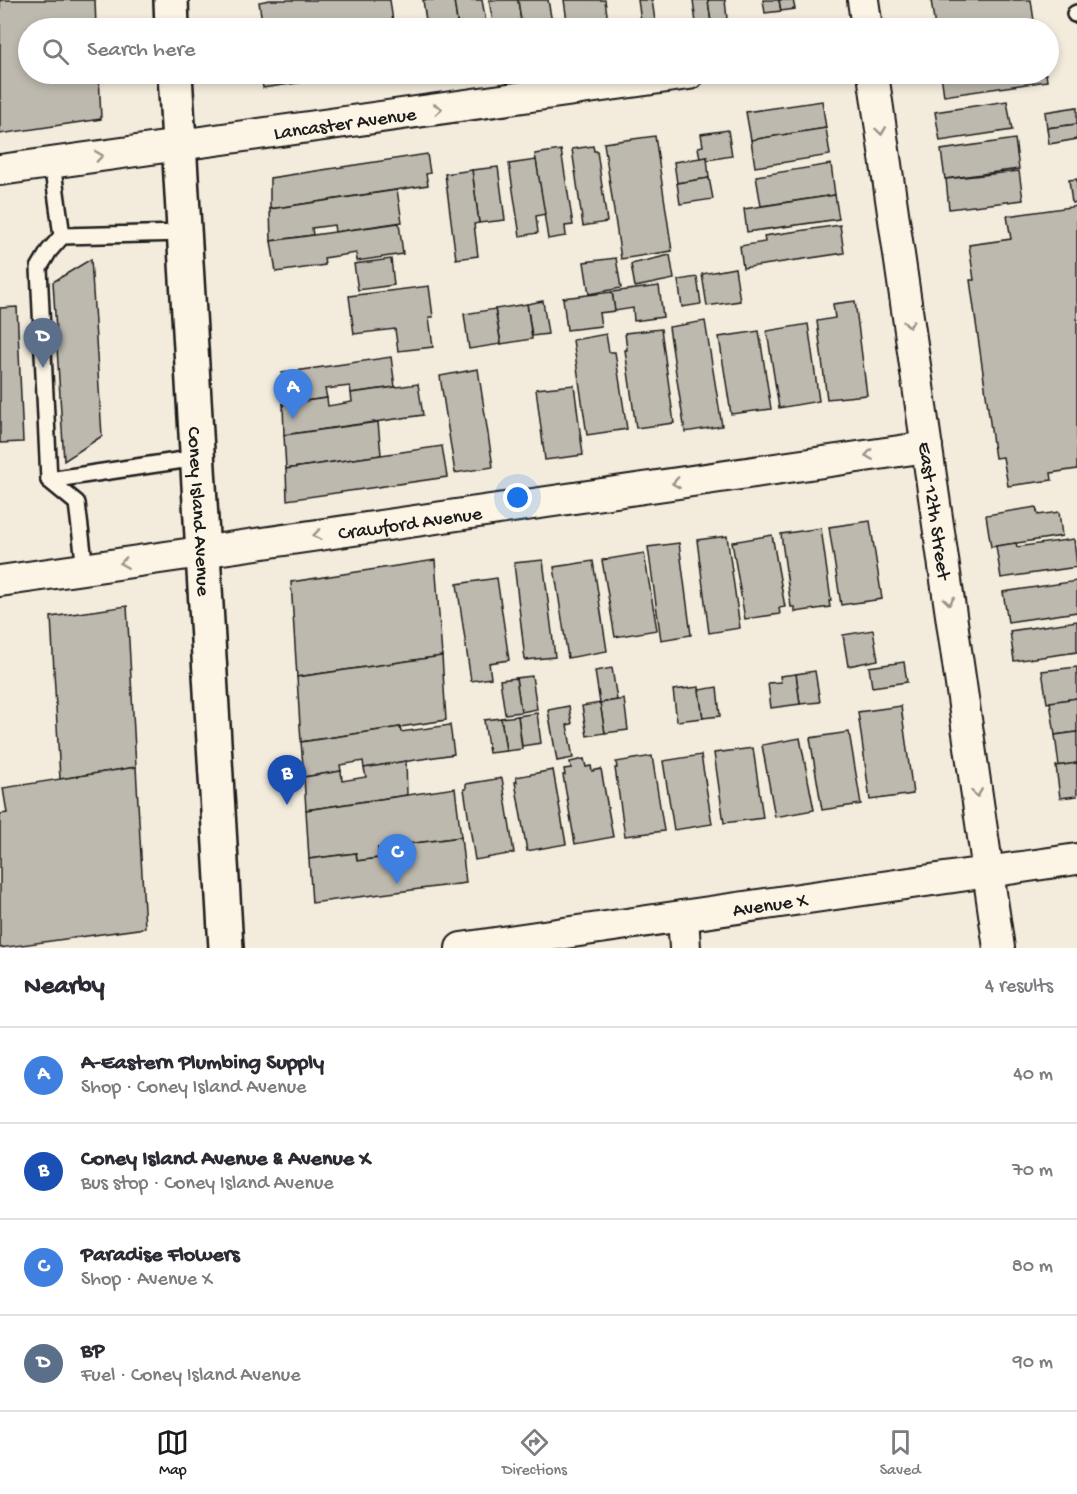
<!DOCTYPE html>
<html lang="en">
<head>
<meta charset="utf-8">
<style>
  :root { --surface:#fff; --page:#f2f2f3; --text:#2b2b33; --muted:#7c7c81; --line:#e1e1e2; --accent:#1c1c1c }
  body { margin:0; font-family:"Gochi Hand",sans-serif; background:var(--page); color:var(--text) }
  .you { position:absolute; left:518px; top:498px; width:21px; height:21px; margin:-15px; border:4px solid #fff; border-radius:50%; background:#1a73e8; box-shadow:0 0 0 9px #1a73e833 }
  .badge { display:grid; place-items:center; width:39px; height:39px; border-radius:50%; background:var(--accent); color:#fff; font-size:20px; font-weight:700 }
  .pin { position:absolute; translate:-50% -50px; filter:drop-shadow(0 2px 3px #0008) }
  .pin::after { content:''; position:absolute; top:32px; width:21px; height:18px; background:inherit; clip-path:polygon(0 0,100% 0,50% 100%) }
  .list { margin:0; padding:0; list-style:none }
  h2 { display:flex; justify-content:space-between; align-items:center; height:78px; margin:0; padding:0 24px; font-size:26px }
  h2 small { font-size:20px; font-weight:400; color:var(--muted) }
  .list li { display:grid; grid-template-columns:39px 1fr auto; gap:18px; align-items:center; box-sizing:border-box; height:96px; padding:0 24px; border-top:2px solid var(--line) }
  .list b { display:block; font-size:22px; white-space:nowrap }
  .list p { margin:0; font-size:20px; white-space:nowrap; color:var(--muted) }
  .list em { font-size:20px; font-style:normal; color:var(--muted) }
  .icon { flex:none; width:33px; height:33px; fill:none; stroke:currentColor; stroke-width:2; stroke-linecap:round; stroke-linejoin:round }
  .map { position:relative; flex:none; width:1077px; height:948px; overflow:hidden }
  .search { position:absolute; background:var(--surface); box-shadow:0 3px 9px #0003; left:18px; right:18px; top:18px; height:66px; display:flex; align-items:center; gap:15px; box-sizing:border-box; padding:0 21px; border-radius:33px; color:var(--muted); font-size:22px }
  .sheet { height:462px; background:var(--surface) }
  nav { display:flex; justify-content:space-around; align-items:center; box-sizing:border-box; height:84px; border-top:2px solid var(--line); background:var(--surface); font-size:16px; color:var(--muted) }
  nav a { display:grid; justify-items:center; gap:3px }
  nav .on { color:var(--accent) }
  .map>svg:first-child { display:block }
  .building { fill:#beb9ae; stroke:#1c1c1c; stroke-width:1.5 }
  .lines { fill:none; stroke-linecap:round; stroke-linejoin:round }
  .service-casing { stroke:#1c1c1c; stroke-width:20 }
  .minor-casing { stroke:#1c1c1c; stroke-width:34 }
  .secondary-casing { stroke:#1c1c1c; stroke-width:38 }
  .service { stroke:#fcf5e5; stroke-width:15 }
  .minor { stroke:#fcf5e5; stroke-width:30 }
  .secondary { stroke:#fcf5e5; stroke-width:33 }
  .oneway { stroke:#97938b }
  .labels { text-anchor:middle; stroke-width:4.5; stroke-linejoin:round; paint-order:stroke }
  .street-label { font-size:20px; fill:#1c1c1c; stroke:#fcf5e5 }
</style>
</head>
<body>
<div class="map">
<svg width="1077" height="948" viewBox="0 0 1077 948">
  <rect width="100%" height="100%" fill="#f3ecdd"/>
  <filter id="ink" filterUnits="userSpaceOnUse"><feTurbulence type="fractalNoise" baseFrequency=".0167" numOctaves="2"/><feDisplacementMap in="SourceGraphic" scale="12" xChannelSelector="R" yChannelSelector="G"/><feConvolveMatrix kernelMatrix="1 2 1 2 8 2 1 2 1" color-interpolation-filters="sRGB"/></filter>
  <g filter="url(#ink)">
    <g class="building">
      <path d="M 0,0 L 95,0 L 96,28 L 28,28 L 28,74 L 99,74 L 101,119 L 0,134 Z"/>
      <path d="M 270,0 L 390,0 L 393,22 L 347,28 L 263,28 L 259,2 Z"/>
      <path d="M 423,0 L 454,0 L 458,28 L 427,28 Z"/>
      <path d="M 454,0 L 482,0 L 487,28 L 458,28 Z"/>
      <path d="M 489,0 L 518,0 L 522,28 L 494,28 Z"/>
      <path d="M 518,0 L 548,0 L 553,28 L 522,28 Z"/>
      <path d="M 564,0 L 605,0 L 608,22 L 568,28 Z"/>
      <path d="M 638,0 L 652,0 L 656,28 L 642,28 Z"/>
      <path d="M 693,0 L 708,0 L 711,22 L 696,23 Z"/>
      <path d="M 708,0 L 725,0 L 727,19 L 711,22 Z"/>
      <path d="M 763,0 L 779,0 L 781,11 L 765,13 Z"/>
      <path d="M 779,0 L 793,0 L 795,9 L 781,11 Z"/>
      <path d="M 931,0 L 1031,0 L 1035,28 L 935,28 Z"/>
      <path d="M 411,20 L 412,28 L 358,28 Z"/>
      <path d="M 261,74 L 360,74 L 263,88 Z"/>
      <path d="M 941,74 L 1046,74 L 1047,81 L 944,96 Z"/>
      <path d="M 822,101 L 826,128 L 751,140 L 746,112 Z"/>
      <path d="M 1007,101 L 1012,130 L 940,141 L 935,112 Z"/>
      <path d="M 1077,107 L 1077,124 L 1047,128 L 1045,112 Z"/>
      <path d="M 1077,124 L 1077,139 L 1049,144 L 1047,128 Z"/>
      <path d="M 826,128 L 830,155 L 755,167 L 751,140 Z"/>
      <path d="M 728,130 L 732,156 L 707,160 L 707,157 L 700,159 L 698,147 L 703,146 L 701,134 Z"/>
      <path d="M 655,136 L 672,251 L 621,259 L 604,143 Z"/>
      <path d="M 1015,139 L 1019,169 L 945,179 L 941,150 Z"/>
      <path d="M 593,146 L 594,151 L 597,151 L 607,222 L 583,226 L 572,149 Z"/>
      <path d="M 561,150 L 573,225 L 565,226 L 566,236 L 548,239 L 535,154 Z"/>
      <path d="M 427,154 L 430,173 L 426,174 L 428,185 L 270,209 L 270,178 Z"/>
      <path d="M 707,157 L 709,178 L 677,183 L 674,162 Z"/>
      <path d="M 536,160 L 545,214 L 536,216 L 538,233 L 520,236 L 509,164 Z"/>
      <path d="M 831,164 L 835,195 L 761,206 L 756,176 Z"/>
      <path d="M 498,167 L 505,220 L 479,223 L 472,170 Z"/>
      <path d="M 472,170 L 479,223 L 474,224 L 478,256 L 456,259 L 445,174 Z"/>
      <path d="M 1019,171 L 1023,200 L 949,209 L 946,179 Z"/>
      <path d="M 709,178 L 713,199 L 680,204 L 677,183 Z"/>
      <path d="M 1077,179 L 1077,202 L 1072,203 L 1069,180 Z"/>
      <path d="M 397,190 L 402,222 L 335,232 L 334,225 L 312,228 L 313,235 L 271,241 L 270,209 Z"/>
      <path d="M 835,195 L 839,219 L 747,232 L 744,209 Z"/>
      <path d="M 1077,206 L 1077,469 L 1051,473 L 1052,480 L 1008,486 L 1003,457 L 995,458 L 970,280 L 974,280 L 969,245 L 1011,239 L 1007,216 Z"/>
      <path d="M 399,223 L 403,254 L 357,261 L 356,253 L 324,258 L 325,265 L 276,272 L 271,241 Z"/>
      <path d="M 840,225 L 844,253 L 743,268 L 740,246 L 765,242 L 764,236 Z"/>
      <path d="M 670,255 L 674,279 L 635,287 L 631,264 Z"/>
      <path d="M 616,258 L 621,288 L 589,294 L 584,262 Z"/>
      <path d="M 91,259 L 102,436 L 64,461 L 53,282 Z"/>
      <path d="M 391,259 L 394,285 L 358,290 L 354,264 Z"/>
      <path d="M 735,268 L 740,301 L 707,306 L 702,274 Z"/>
      <path d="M 697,277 L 701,304 L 682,307 L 678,280 Z"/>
      <path d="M 429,286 L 433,317 L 429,317 L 433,347 L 398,351 L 395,329 L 354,334 L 349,296 Z"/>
      <path d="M 659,286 L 663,317 L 634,321 L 633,308 L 615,311 L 612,292 Z"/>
      <path d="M 612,292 L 615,311 L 599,313 L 601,326 L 567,330 L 563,298 Z"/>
      <path d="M 543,301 L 548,334 L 532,336 L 527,304 Z"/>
      <path d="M 855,301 L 867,395 L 827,399 L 817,321 L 835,318 L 833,304 Z"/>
      <path d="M 527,304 L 532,339 L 501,344 L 495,309 Z"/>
      <path d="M 17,307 L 23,442 L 0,443 L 0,308 Z"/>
      <path d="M 495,309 L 501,344 L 469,349 L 464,314 Z"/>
      <path d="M 705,321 L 722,426 L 685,432 L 669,327 Z"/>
      <path d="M 808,324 L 819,401 L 779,408 L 767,331 Z"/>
      <path d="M 661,329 L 674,423 L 636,428 L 625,350 L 627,350 L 625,333 Z"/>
      <path d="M 759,331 L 771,409 L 731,414 L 719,337 Z"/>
      <path d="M 606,334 L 609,352 L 615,352 L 627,429 L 587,435 L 573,340 Z"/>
      <path d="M 391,357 L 395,387 L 351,393 L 350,386 L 325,389 L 327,398 L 283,404 L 282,373 Z"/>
      <path d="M 478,369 L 493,467 L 455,473 L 440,376 Z"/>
      <path d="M 418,384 L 423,415 L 284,435 L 283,404 L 327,398 L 328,406 L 352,402 L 351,393 Z"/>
      <path d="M 574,385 L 583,455 L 545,460 L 536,389 Z"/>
      <path d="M 378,422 L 381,455 L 286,469 L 284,435 Z"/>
      <path d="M 442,446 L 447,477 L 287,500 L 286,469 Z"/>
      <path d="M 1036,507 L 1038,515 L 1059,512 L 1062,536 L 991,547 L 986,515 Z"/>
      <path d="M 870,521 L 882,599 L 841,605 L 829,527 Z"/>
      <path d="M 821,528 L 831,601 L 829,601 L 830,607 L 795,612 L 795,607 L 791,607 L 781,534 Z"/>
      <path d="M 772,535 L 785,607 L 779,608 L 780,614 L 745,619 L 732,542 Z"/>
      <path d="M 727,536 L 740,628 L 709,633 L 697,540 Z"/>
      <path d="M 1074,539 L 1077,567 L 1001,578 L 996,546 L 1016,543 L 1017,547 Z"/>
      <path d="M 679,543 L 691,635 L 661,640 L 648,547 Z"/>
      <path d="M 644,553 L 657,630 L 615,637 L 602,560 Z"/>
      <path d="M 435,560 L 442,656 L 297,677 L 291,582 Z"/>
      <path d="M 543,560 L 555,657 L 525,660 L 514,563 Z"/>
      <path d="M 593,561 L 607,651 L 568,658 L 554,567 Z"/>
      <path d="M 497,578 L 509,660 L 489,663 L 491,678 L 471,681 L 457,584 Z"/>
      <path d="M 1077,581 L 1077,612 L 1008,622 L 1003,592 Z"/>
      <path d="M 127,606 L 136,767 L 60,779 L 51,617 Z"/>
      <path d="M 1077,621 L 1077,652 L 1014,661 L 1010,631 Z"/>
      <path d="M 873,630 L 878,660 L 848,666 L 843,635 Z"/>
      <path d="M 442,656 L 446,720 L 301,742 L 297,677 Z"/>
      <path d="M 904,662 L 907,682 L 872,687 L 869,667 Z"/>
      <path d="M 1077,667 L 1077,698 L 1047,703 L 1042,671 Z"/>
      <path d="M 612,668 L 617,700 L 600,703 L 595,671 Z"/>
      <path d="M 815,671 L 820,702 L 800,704 L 796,674 Z"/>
      <path d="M 796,674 L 800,704 L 771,708 L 768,683 L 781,682 L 780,676 Z"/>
      <path d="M 532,676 L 537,709 L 521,712 L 516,678 Z"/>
      <path d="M 516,678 L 521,712 L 505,714 L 500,680 Z"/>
      <path d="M 699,687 L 703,718 L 677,721 L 673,690 Z"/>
      <path d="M 717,687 L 720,716 L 703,718 L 699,690 Z"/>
      <path d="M 1077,698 L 1077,732 L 1055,735 L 1050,702 Z"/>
      <path d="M 624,699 L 628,730 L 605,733 L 600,703 Z"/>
      <path d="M 600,703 L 605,733 L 587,736 L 582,706 Z"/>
      <path d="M 569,706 L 572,724 L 567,725 L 573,758 L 557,761 L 548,710 Z"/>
      <path d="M 901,706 L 913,794 L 870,800 L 858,712 Z"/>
      <path d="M 537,713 L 541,743 L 522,746 L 518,716 Z"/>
      <path d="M 518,716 L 522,749 L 506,751 L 501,718 Z"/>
      <path d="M 501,718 L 506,751 L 489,753 L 484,720 Z"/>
      <path d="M 450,725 L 454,754 L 364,768 L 363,761 L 340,765 L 341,771 L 304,777 L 301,742 L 400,727 L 401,732 Z"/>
      <path d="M 849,732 L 861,804 L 822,810 L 810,738 Z"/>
      <path d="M 1077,732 L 1077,763 L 1059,766 L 1055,735 Z"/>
      <path d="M 800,738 L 814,810 L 775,817 L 762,745 Z"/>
      <path d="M 753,748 L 763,818 L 724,823 L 714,753 Z"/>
      <path d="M 701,755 L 712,824 L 674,830 L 663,761 Z"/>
      <path d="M 652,756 L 664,831 L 625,836 L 615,768 L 617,768 L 616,762 Z"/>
      <path d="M 584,759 L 586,767 L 591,766 L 592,771 L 601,769 L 613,837 L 575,844 L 563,775 L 565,775 L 564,769 L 571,768 L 570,762 Z"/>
      <path d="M 406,761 L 407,795 L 306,810 L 304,777 L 341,771 L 342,781 L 366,777 L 364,768 Z"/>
      <path d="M 1077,763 L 1077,796 L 1060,798 L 1056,766 Z"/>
      <path d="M 136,767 L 145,928 L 0,948 L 0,814 L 7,813 L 3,788 Z"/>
      <path d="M 553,770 L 566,844 L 527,851 L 515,782 L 517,782 L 516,777 Z"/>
      <path d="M 502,778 L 514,853 L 475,860 L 464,789 L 466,789 L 466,784 Z"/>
      <path d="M 455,788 L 461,837 L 378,848 L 379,858 L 357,861 L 356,853 L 309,859 L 306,810 Z"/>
      <path d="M 461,837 L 466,883 L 312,903 L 309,859 L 356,853 L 357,861 L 379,858 L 378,848 Z"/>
    </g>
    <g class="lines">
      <defs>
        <g id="service">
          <path d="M 1075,14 L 1077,13"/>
          <path d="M 52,163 L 62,236 L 49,251 L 39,268 L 49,480 L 77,503 L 85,569"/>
          <path d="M 62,236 L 184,233"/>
          <path d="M 49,480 L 197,458"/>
        </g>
        <g id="minor">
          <path d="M 863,0 L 867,28"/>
          <path id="s1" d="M 873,74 L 999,948"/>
          <path id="s2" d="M 0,170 L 689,74"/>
          <path id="s3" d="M 0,581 L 927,447"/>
          <path d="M 683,916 L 685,948"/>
          <path id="s4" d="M 461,948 L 1077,859"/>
        </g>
        <g id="secondary">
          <path d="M 171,0 L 172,28"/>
          <path id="s5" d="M 175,74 L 226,948"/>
        </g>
      </defs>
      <use href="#service" class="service-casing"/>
      <use href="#minor" class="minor-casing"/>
      <use href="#secondary" class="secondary-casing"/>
      <use href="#service" class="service"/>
      <use href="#minor" class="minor"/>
      <use href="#secondary" class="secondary"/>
    </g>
    <defs><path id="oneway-chevron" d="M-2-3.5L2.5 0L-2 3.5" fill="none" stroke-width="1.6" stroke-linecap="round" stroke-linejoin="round" transform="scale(1.5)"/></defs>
    <g class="oneway">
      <use href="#oneway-chevron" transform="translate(438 109) rotate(-8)"/>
      <use href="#oneway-chevron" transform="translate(881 131) rotate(82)"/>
      <use href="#oneway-chevron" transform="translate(99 156) rotate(-8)"/>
      <use href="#oneway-chevron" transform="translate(909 324) rotate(82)"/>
      <use href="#oneway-chevron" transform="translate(869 455) rotate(172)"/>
      <use href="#oneway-chevron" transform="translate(676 483) rotate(172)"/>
      <use href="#oneway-chevron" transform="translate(317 535) rotate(172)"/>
      <use href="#oneway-chevron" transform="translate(124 563) rotate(172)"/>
      <use href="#oneway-chevron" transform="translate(949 601) rotate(82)"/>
      <use href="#oneway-chevron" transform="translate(977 793) rotate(82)"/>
    </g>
  </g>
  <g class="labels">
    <g class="street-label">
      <text dy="7" stroke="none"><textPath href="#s2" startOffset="348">Lancaster Avenue</textPath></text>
      <text dy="7" stroke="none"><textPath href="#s5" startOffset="438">Coney Island Avenue</textPath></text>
      <text dy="7" stroke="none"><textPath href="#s1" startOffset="441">East 12th Street</textPath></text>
      <text dy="7" stroke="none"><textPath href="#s3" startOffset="414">Crawford Avenue</textPath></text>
      <text dy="7" stroke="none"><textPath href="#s4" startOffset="312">Avenue X</textPath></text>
    </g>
  </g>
</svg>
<div class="you"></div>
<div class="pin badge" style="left:293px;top:419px;background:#3f7fe0">A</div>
<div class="pin badge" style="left:287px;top:805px;background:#1a4fb4">B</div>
<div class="pin badge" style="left:397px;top:884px;background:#3f7fe0">C</div>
<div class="pin badge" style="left:43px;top:368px;background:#5c6f8a">D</div>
<div class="search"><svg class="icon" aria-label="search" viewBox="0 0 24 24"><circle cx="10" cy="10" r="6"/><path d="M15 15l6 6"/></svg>Search here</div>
</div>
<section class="sheet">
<h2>Nearby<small>4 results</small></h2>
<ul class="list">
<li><span class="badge" style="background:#3f7fe0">A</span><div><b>A-Eastern Plumbing Supply</b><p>Shop · Coney Island Avenue</p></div><em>40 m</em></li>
<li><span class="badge" style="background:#1a4fb4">B</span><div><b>Coney Island Avenue &amp; Avenue X</b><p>Bus stop · Coney Island Avenue</p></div><em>70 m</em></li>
<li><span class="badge" style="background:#3f7fe0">C</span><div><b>Paradise Flowers</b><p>Shop · Avenue X</p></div><em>80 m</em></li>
<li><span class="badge" style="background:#5c6f8a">D</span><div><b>BP</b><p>Fuel · Coney Island Avenue</p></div><em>90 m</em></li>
</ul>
</section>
<nav>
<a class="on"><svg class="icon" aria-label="map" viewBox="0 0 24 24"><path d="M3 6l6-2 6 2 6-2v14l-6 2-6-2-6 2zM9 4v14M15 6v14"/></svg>Map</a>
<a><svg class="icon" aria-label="directions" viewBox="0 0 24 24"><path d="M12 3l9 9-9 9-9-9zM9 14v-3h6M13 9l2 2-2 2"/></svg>Directions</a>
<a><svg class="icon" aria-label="saved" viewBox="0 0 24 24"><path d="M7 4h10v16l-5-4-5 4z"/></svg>Saved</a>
</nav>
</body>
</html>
